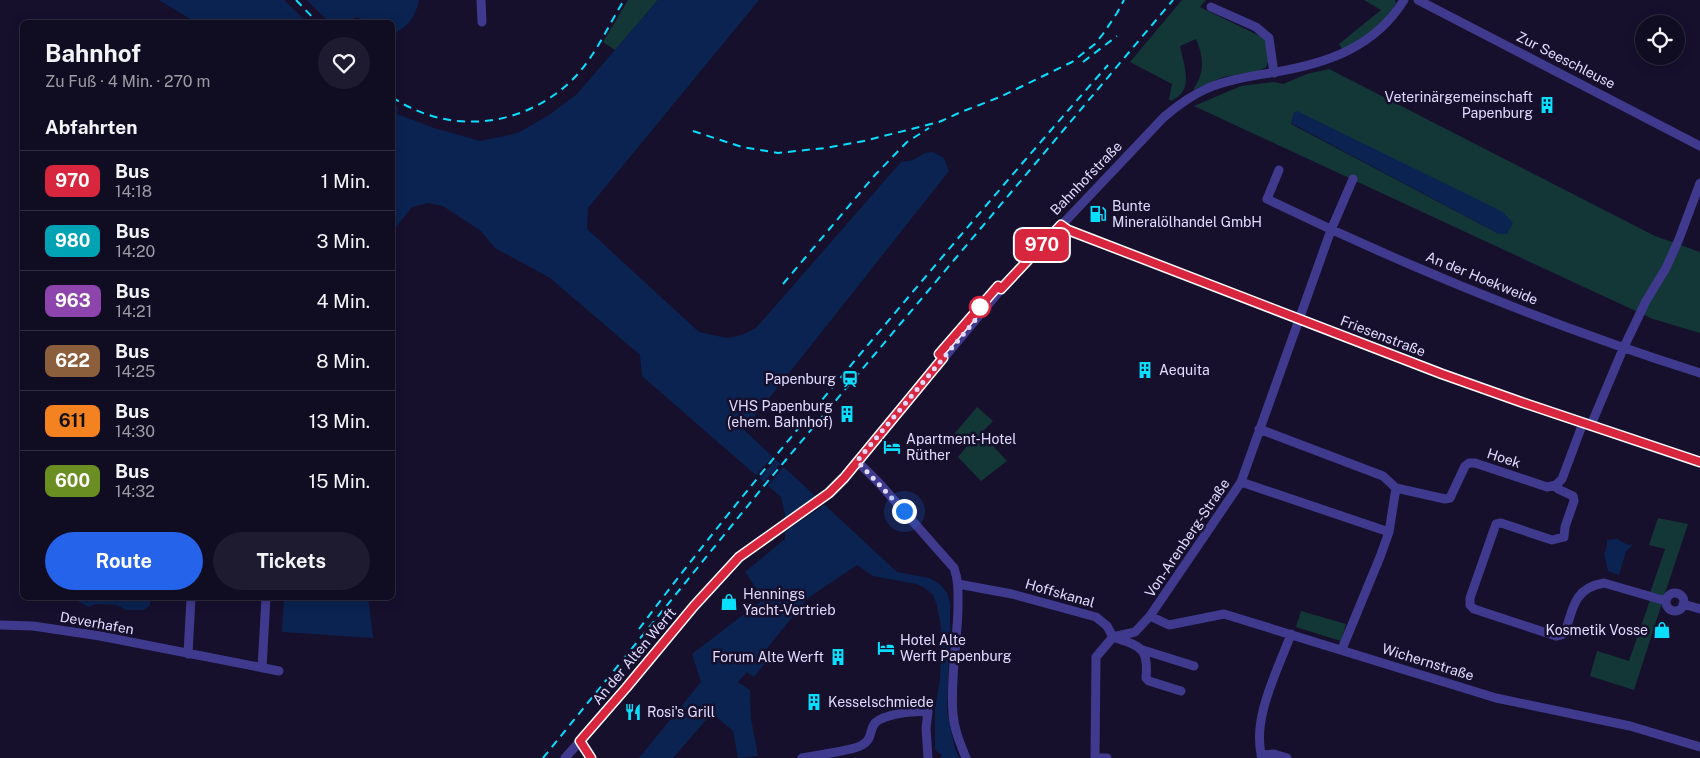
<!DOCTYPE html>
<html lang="de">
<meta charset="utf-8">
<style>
:root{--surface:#100c22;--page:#1e1a2f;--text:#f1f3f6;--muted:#9c9ba5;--line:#302c40;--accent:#2563eb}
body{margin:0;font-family:"Public Sans",sans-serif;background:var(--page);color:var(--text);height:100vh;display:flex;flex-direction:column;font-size:19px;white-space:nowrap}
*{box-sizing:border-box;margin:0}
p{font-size:16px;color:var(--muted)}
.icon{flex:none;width:28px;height:28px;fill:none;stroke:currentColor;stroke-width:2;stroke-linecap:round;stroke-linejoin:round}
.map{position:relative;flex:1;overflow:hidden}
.drawer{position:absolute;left:20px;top:20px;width:375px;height:580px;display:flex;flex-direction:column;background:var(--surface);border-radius:8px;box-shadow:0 2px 12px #0003,0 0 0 1px var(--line)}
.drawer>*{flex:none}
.badge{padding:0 10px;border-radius:8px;font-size:18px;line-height:32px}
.controls{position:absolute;left:1635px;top:15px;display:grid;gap:10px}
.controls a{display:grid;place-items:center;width:50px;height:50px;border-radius:50%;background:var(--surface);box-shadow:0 2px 12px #0003,0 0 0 1px var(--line);font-size:25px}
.you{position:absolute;width:25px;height:25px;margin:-12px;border:4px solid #fff;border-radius:50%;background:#1a73e8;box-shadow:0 0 0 8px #1a73e833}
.map>.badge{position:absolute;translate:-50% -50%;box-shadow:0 0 0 2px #fff}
h2{padding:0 25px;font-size:19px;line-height:45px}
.round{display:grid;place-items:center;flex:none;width:52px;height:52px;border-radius:26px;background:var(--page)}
.headline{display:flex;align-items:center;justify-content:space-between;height:85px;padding:0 25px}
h1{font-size:24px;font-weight:700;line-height:38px}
.cta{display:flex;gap:10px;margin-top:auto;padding:10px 25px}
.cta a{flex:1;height:58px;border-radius:30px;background:var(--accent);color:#fff;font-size:20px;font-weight:700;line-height:58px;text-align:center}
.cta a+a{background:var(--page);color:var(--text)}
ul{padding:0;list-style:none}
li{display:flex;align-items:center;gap:15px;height:60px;padding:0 25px;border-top:1px solid var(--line)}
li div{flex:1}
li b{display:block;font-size:19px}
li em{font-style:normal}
li .badge{min-width:55px;font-weight:700;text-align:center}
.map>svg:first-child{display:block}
</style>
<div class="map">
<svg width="1700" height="758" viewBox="0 0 1700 758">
<rect width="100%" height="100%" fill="#16102d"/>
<path fill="#133737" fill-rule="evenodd" d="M 628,0 L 658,0 L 615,50 L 603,42 Z
M 1182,0 L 1206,0 L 1200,7 L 1268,40 L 1269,59 L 1266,67 L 1258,71 L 1223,77 L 1193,90 C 1205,72 1204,58 1196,39 L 1180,46 C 1184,67 1195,90 1171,101 L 1169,99 L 1172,84 L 1130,62 Z
M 1364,0 L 1395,0 L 1396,3 C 1381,27 1367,36 1343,50 L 1339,44 L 1381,10 Z
M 1329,69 L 1655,236 L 1700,252 L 1700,333 L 1653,319 L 1194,106 L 1241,86 L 1274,82 L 1283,84 L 1307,74 ZM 1297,112 L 1299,113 L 1507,234 L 1499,234 L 1291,124 L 1294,113 Z
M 977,407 L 993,421 L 981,433 L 1007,461 L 981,481 L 958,457 L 969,444 L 955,433 Z
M 1658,518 L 1688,524 L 1664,596 L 1650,593 L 1665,549 L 1649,545 Z
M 1650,600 L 1662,603 L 1634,690 L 1590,676 L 1597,651 L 1629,661 Z
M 1301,611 L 1346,624 L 1341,641 L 1296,627 Z"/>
<path fill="#0b2351" d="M 159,0 L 284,0 L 307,22 L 195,22 Z
M 307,0 L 419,0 C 416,16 408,27 393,34 L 392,22 L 364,22 L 362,19 L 356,17 L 348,22 L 329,22 Z
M 658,0 L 759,0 L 588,208 L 587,229 L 699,332 L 727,338 L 742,335 L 756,328 L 901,162 L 913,160 L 925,153 L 933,152 L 944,158 L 949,171 L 744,430 L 897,572 L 929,578 L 940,584 L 947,593 L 950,603 L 950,628 L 947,710 L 954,745 L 959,758 L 940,758 L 942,755 L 935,750 L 935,709 L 940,679 L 941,653 L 942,650 L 941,627 L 937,605 L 933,595 L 925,588 L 916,584 L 873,576 L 857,565 L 808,598 L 763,653 L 770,657 L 754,677 L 747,672 L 738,682 L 750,690 L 751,719 L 758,756 L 738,758 L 733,731 L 712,713 L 673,758 L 639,758 L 701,682 L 692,654 L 764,599 L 745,572 L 785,539 L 785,514 L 781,497 L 642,376 L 640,355 L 550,278 L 495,248 L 481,231 L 443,206 L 428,203 L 412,207 L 393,231 L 393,103 L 398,108 L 397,114 L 434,128 L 480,141 L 518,133 L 549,115 L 577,94 Z
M 1297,111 L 1497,209 L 1504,213 L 1513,223 L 1507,234 L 1499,234 L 1291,123 L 1294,113 Z
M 1617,539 L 1628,545 L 1633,544 L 1626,552 L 1619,575 L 1608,571 L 1604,554 L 1607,547 L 1607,540 Z
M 71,598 L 151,598 L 150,605 L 144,610 L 126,610 L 117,605 L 96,604 L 89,607 Z
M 284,598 L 368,598 L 373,638 L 282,632 Z"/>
<path fill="#16102d" d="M 774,455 L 777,458 L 758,481 L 754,477 Z
M 782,462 L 785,465 L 766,488 L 762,484 Z
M 818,495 L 827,503 L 782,534 L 783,520 Z"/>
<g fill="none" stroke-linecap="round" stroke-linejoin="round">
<path stroke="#3f3a8d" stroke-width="9" d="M 481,0 L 482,22
M 1418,0 L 1700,146
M 1211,7 L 1256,27 L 1269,38 L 1274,73
M 1279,170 L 1267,199 C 1407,267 1552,326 1700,373
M 1061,225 L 1068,230 L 1442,373 L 1521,402 L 1700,462
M 1591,425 L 1623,349 L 1646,301 L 1666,268 L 1679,239 L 1700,183
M 1259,429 L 1383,476 L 1396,488 L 1389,532 L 1380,557 L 1342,649
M 857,461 L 879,483 L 954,568 C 959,581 958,595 958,610 C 957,642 950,682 953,714 C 954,729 960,743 966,758
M 1241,482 L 1389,532
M 1556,485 L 1558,489 L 1573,496 L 1574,501 L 1565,527 L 1564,537 L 1552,540 L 1501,523 L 1496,524 L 1470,598 L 1470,605 L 1474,609 L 1556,636 L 1561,635 L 1565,633 C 1573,608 1574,588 1604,583 L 1666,601
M 1396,488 L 1445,499 L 1450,498 L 1465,466 L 1469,463 L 1475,463 L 1547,487 L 1556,485 L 1562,479 L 1583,423
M 958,584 L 1012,594 L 1096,617 L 1107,626 L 1113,637 C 1140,646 1149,647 1146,678 L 1149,681 L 1181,691
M1666 602a9 9 0 1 1 18 0a9 9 0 1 1-18 0Z
M 1683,604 L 1700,609
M 1150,616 L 1169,625 L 1224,614 L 1496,698 L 1630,726 L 1700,747
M 0,625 L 33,626 L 100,636 L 279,671
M 1113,637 L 1135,632 L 1150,616 L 1241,482 L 1331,230 L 1353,179
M 1143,650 L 1194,666
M 188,654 L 191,598
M 262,668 L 266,598
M 581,741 L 591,758
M 1261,755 L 1274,754 L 1287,758
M 565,758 L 626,689 L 694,606 L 739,557 L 829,493 L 844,478 L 1001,289 L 1164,117 C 1178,105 1192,95 1208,88 C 1230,79 1253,76 1276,72 C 1328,63 1375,47 1404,0
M 802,758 C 815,755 853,751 862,745 C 873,739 869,730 875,723 C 884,714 916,710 928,712 L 926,728 L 928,758
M 1095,758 L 1096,657 L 1113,637
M 1095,758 L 1107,758
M 1262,758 C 1251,719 1278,670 1291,634"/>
<path stroke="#08dfff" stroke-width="2" stroke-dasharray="8 6" stroke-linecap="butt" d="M 296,0 L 317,22
M 1083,62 L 1117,36
M 392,97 C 448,135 520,128 569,83 C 593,61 607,28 624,0
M 693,131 L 742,147 L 778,153 L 825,148 L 864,141 L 939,122 L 961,112 L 1000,97 L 1072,62 L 1095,44 L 1103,34 L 1117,13 L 1124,0
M 783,284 L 875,175 L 907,142 L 929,128
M 639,629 C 710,534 786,443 862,352 C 943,256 1024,160 1108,65
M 543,758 L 763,487 L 1173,0"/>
</g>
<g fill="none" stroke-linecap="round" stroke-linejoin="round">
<g stroke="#fff" stroke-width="11">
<path id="line" d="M 591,758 L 580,741 L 626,688 L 694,606 L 739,557 L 829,493 L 844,478 L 943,358 L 939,354 L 998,286 L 1001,289 L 1061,225 L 1068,230 L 1442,374 L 1521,402 L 1700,462"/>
</g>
<use href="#line" stroke="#d7263d" stroke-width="8"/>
<path stroke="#e1dcff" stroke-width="5" stroke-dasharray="0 9" d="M 904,511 L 857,461 L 982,312 L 980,307"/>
</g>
<defs>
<g id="building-bare" transform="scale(1.35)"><path d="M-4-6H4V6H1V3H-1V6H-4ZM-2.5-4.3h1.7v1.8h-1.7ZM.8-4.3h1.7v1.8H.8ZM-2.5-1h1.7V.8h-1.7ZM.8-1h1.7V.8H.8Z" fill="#08dfff" stroke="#16102d" stroke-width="2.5" paint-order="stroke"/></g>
<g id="fuel-bare" transform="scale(1.35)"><path d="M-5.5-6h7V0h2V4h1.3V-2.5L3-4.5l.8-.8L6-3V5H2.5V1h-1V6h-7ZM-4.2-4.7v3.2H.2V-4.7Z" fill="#08dfff" stroke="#16102d" stroke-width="2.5" paint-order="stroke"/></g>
<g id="station-bare" transform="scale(1.35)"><path d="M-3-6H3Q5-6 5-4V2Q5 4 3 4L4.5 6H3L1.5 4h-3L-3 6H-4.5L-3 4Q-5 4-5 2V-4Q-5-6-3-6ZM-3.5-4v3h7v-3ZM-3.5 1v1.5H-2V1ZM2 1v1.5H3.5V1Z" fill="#08dfff" stroke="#16102d" stroke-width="2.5" paint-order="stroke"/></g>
<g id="hotel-bare" transform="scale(1.35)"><path d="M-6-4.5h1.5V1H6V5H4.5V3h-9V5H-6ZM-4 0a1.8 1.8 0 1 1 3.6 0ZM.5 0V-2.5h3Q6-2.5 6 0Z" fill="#08dfff" stroke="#16102d" stroke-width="2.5" paint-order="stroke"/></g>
<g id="shop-bare" transform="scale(1.35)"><path d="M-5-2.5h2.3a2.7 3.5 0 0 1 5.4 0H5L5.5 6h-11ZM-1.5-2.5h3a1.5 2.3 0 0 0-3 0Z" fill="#08dfff" stroke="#16102d" stroke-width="2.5" paint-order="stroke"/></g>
<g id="restaurant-bare" transform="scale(1.35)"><path d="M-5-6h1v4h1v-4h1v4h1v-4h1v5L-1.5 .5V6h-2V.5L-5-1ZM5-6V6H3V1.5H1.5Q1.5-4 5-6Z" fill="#08dfff" stroke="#16102d" stroke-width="2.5" paint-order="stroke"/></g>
</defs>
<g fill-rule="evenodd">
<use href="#building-bare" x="1547" y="105"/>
<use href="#fuel-bare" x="1098" y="214"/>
<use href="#building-bare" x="1145" y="370"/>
<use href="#station-bare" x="850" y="379"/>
<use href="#building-bare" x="847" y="414"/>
<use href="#hotel-bare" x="892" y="447"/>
<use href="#shop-bare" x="729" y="602"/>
<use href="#shop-bare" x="1662" y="630"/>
<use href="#hotel-bare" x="886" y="648"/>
<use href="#building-bare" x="838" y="657"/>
<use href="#building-bare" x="814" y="702"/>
<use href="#restaurant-bare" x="633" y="712"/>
</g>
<circle fill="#fff" stroke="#d7263d" stroke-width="2.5" cx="980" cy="307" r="10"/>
<g text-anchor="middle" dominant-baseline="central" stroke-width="5" stroke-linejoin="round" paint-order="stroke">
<g font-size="14" fill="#e1dcff" stroke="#16102d">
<text transform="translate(1566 60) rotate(27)">Zur Seeschleuse</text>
<text transform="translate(1086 178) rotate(-46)">Bahnhofstraße</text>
<text transform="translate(1482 278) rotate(22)">An der Hoekweide</text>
<text transform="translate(1383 336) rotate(21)">Friesenstraße</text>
<text transform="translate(1504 458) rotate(18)">Hoek</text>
<text transform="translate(1187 538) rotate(-56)">Von-Arenberg-Straße</text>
<text transform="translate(1060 593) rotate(16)">Hoffskanal</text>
<text transform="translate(97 623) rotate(10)">Deverhafen</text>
<text transform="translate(634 656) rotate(-50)">An der Alten Werft</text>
<text transform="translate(1428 662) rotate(17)">Wichernstraße</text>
</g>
<g font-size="14" fill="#e1dcff" stroke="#16102d" text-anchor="start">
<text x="1533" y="97" text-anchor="end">Veterinärgemeinschaft<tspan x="1533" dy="16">Papenburg</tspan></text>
<text x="1112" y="206">Bunte<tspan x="1112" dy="16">Mineralölhandel GmbH</tspan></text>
<text x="1159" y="370">Aequita</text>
<text x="836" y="379" text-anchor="end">Papenburg</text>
<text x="833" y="406" text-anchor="end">VHS Papenburg<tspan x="833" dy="16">(ehem. Bahnhof)</tspan></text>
<text x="906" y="439">Apartment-Hotel<tspan x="906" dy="16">Rüther</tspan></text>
<text x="743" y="594">Hennings<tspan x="743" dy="16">Yacht-Vertrieb</tspan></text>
<text x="1648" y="630" text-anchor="end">Kosmetik Vosse</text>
<text x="900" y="640">Hotel Alte<tspan x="900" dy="16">Werft Papenburg</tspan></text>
<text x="824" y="657" text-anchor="end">Forum Alte Werft</text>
<text x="828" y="702">Kesselschmiede</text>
<text x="647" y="712">Rosi's Grill</text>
</g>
</g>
</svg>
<div class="controls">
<a><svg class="icon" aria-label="locate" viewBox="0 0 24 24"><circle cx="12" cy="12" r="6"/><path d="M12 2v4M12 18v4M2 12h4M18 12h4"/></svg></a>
</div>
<div class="you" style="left:904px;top:511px"></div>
<b class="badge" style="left:1042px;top:245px;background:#d7263d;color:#fff">970</b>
<section class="drawer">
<div class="headline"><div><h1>Bahnhof</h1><p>Zu Fuß · 4 Min. · 270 m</p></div><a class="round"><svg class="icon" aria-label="heart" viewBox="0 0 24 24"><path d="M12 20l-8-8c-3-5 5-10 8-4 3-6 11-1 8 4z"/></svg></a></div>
<h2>Abfahrten</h2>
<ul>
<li><span class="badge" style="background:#d7263d;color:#fff">970</span><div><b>Bus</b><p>14:18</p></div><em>1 Min.</em></li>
<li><span class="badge" style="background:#00a3b4;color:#fff">980</span><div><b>Bus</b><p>14:20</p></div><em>3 Min.</em></li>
<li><span class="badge" style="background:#8e44ad;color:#fff">963</span><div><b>Bus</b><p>14:21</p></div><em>4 Min.</em></li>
<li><span class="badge" style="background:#8b5e3c;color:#fff">622</span><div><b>Bus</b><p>14:25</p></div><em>8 Min.</em></li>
<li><span class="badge" style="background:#f58220;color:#111">611</span><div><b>Bus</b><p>14:30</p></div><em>13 Min.</em></li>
<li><span class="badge" style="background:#6b8e23;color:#fff">600</span><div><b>Bus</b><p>14:32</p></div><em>15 Min.</em></li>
</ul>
<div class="cta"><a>Route</a><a>Tickets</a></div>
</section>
</div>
